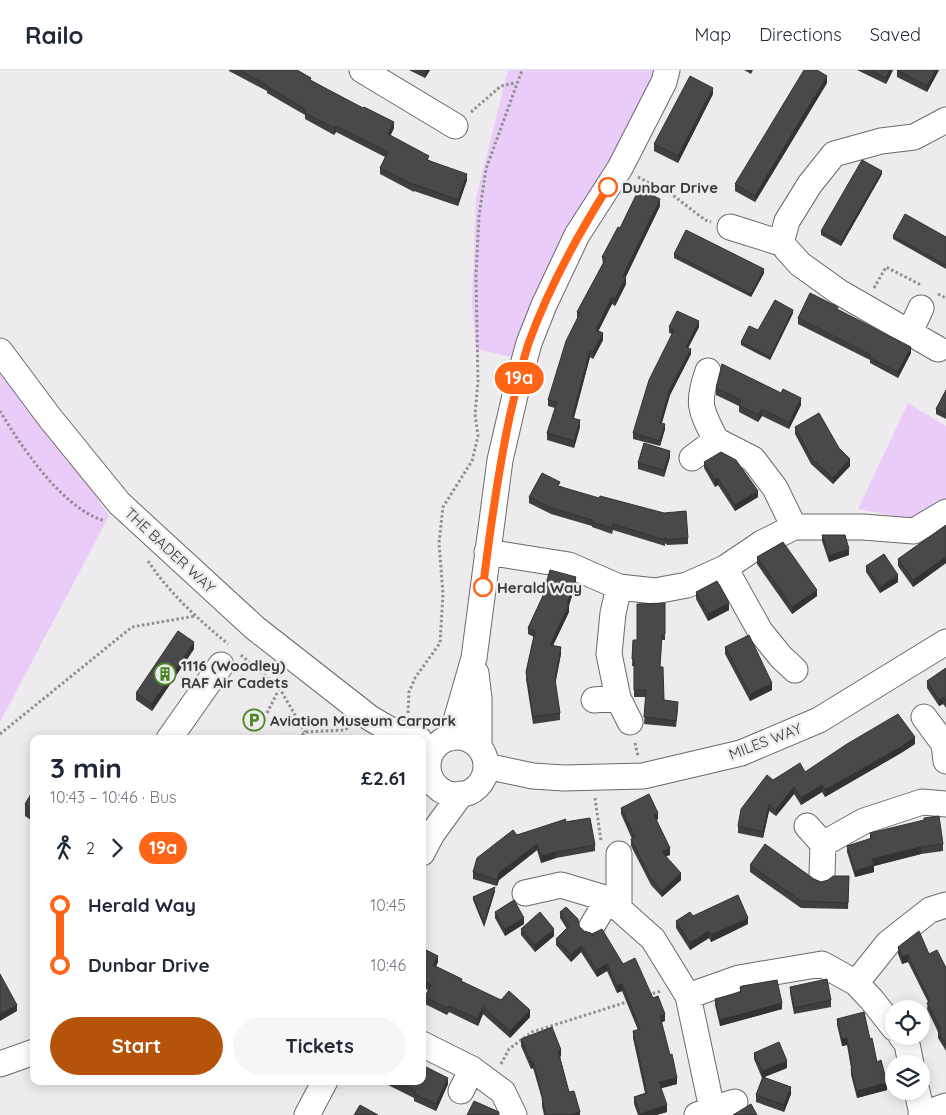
<!DOCTYPE html>
<meta charset="utf-8">
<style>
:root{--surface:#fff;--page:#f6f6f7;--text:#1f2937;--muted:#747a83;--line:#e0e1e3;--accent:#b45309}
body{margin:0;font-family:Quicksand,sans-serif;background:var(--page);color:var(--text);height:100vh;display:flex;flex-direction:column;font-size:19px;white-space:nowrap}
*{box-sizing:border-box;margin:0}
p{font-size:16px;color:var(--muted)}
.icon{flex:none;width:28px;height:28px;fill:none;stroke:currentColor;stroke-width:2;stroke-linecap:round;stroke-linejoin:round}
.map{position:relative;flex:1;overflow:hidden}
.details{position:absolute;left:30px;top:665px;width:396px;height:350px;display:flex;flex-direction:column;background:var(--surface);border-radius:10px;box-shadow:0 2px 12px #0003}
.details>*{flex:none}
.badge{padding:0 10px;border-radius:16px;font-size:18px;line-height:32px}
.buttons{position:absolute;left:885px;top:930px;display:grid;gap:10px}
.buttons a{display:grid;place-items:center;width:45px;height:45px;border-radius:50%;background:var(--surface);box-shadow:0 2px 12px #0003;font-size:25px}
.map>.badge{position:absolute;translate:-50% -50%;box-shadow:0 0 0 2px #fff}
.legs{display:flex;align-items:center;gap:8px;height:55px;padding:0 20px;font-size:16px}
.legs p{margin-inline-start:auto}
.headline{display:flex;align-items:center;justify-content:space-between;height:85px;padding:0 20px}
h1{font-size:28px;font-weight:700;line-height:38px}
.action{display:flex;gap:10px;margin-top:auto;padding:10px 20px}
.action a{flex:1;height:58px;border-radius:30px;background:var(--accent);color:#fff;font-size:20px;font-weight:700;line-height:58px;text-align:center}
.action a+a{background:var(--page);color:var(--text)}
ul{padding:0 20px;list-style:none}
li{display:flex;align-items:center;gap:18px;height:60px;font-size:19px}
li i{display:grid;place-items:center;width:8px;height:100%;margin:0 6px;background:currentColor}
li i::after{content:'';width:12px;height:12px;margin:-6px;border:4px solid;border-radius:50%;background:var(--surface)}
li p{margin-inline-start:auto}
li:first-child i{background:linear-gradient(#0000 50%,currentColor 0)}
li:last-child i{background:linear-gradient(currentColor 50%,#0000 0)}
header{display:flex;align-items:center;gap:30px;box-sizing:border-box;height:70px;padding:0 25px;background:var(--surface);border-bottom:1px solid var(--line)}
header strong{font-size:24px}
nav{display:flex;gap:28px;margin-inline-start:auto;font-size:18px}
.map>svg:first-child{display:block}
</style>
<header>
<strong>Railo</strong>
<nav><a>Map</a><a>Directions</a><a>Saved</a></nav>
</header>
<div class="map">
<svg width="946" height="1045" viewBox="0 0 946 1045">
<rect width="100%" height="100%" fill="#edebee"/>
<path fill="#eaccf9" d="M 508,0 L 658,0 L 516,288 L 476,279 L 472,234 L 476,128 Z
M 0,283 L 109,446 L 0,652 Z
M 908,333 L 946,356 L 946,434 L 921,451 L 858,439 Z"/>
<g fill="none" stroke-linecap="round" stroke-linejoin="round">
<g stroke="#6a696b" stroke-width="27">
<path id="minor" d="M 362,0 L 455,56
M 730,157 L 781,173
M 909,264 L 921,238
M 938,279 L 839,222 L 800,194 L 781,173 L 787,151 L 810,114 L 834,84 L 881,71 L 914,67 L 946,50
M 0,281 L 50,348 L 119,433 L 255,558 L 370,648 L 389,659 L 419,669
M 708,301 C 696,334 701,341 716,370
M 692,388 L 716,370 L 753,389 L 775,418 L 794,457
M 487,482 L 569,495 L 619,517 L 655,521 L 687,515 L 725,498 L 762,473 L 794,457 L 863,457 L 914,461 L 946,442
M 725,498 L 760,561 L 781,587 L 795,600
M 619,517 L 613,543 L 609,584 L 618,628 L 630,652
M 476,603 L 479,628 L 479,677
M 594,630 L 618,628
M 924,647 L 944,674 L 946,691
M428 696a29 29 0 1 1 58 0a29 29 0 1 1-58 0Z
M 451,668 L 474,588 L 500,390 L 517,317 L 529,273 L 544,235 L 577,165 L 620,98 L 664,12 L 667,0
M 169,669 L 221,595
M 486,696 L 533,706 L 564,708 L 643,706 L 741,683 L 819,650 L 946,572
M 807,756 L 823,774
M 422,783 L 432,764 L 461,724
M 619,784 L 619,839
M 822,804 L 823,774 L 864,751 L 922,732 L 946,734
M 525,823 L 561,815 L 608,829 L 653,869 L 688,926 L 739,908 L 822,894 L 856,913 L 872,930 L 894,958
M 592,856 L 608,829
M 856,913 L 888,873 L 930,840 L 946,835
M 688,926 L 712,1039 L 697,1045
M 901,966 L 907,974 L 911,994
M 422,974 L 472,999 L 503,1022 L 514,1045
M 0,994 L 34,982
M 461,1021 L 472,999
M 917,1021 L 922,1044
M 712,1039 L 735,1032
M 307,1045 L 325,1011
M 921,1045 L 946,1036"/>
</g>
<path stroke="#8f8e90" stroke-width="3" stroke-dasharray="2.5 2.5" stroke-linecap="butt" d="M 471,42 L 501,16 L 515,13
M 638,107 L 674,126 L 705,150 L 711,152
M 874,218 L 886,197 L 921,215
M 938,224 L 946,228
M 0,341 C 22,378 63,439 105,451
M 148,491 C 170,524 198,549 228,574
M 241,585 L 280,619 L 305,662
M 267,643 L 279,619
M 408,643 L 409,622 L 415,608 L 440,573 L 443,524 L 439,473 L 443,437 L 472,391 L 478,366 L 475,344 L 478,312 L 476,205 L 479,146 L 486,99 L 522,0
M 0,664 L 132,557 L 195,546
M 299,669 L 305,662 L 344,660 L 348,658
M 635,673 L 638,686
M 595,728 L 601,771
M 648,925 L 661,921
M 501,994 L 509,979 L 532,962 L 630,931"/>
<use href="#minor" stroke="#fff" stroke-width="25"/>
</g>
<path fill="#3f3e40" d="M 229,0 L 297,0 L 311,10 L 394,58 L 390,66 L 429,90 L 467,110 L 458,136 L 414,121 L 414,122 L 380,104 L 380,98 L 385,87 L 336,62 L 334,65 L 305,49 L 305,45 L 267,23 L 267,21 L 229,1 Z
M 409,0 L 430,0 L 425,8 Z
M 744,0 L 753,0 L 751,4 Z
M 857,0 L 893,0 L 886,14 Z
M 897,0 L 939,0 L 927,22 L 897,7 Z
M 827,13 L 755,132 L 735,121 L 735,114 Z
M 713,24 L 678,93 L 654,81 L 654,74 Z
M 882,104 L 841,176 L 821,165 L 821,161 Z
M 660,136 L 625,207 L 626,214 L 615,236 L 612,234 L 598,261 L 603,270 L 593,289 L 590,287 L 574,348 L 580,357 L 574,378 L 547,370 L 547,363 L 555,338 L 548,336 L 548,330 L 577,249 L 577,242 L 603,194 L 602,187 L 620,158 Z
M 893,166 L 946,167 L 946,199 L 893,169 Z
M 674,184 L 764,203 L 751,227 L 674,188 Z
M 838,240 L 911,283 L 898,308 L 870,293 L 870,290 L 798,254 L 798,248 Z
M 793,243 L 770,290 L 741,275 L 741,272 L 758,260 Z
M 669,257 L 699,257 L 688,278 L 691,284 L 670,325 L 662,353 L 665,359 L 660,376 L 633,369 L 633,363 L 672,264 L 669,263 Z
M 752,309 L 781,323 L 801,335 L 789,359 L 762,346 L 758,352 L 739,342 L 739,336 L 716,325 L 716,318 Z
M 946,320 L 946,349 L 936,344 L 936,339 Z
M 795,357 L 839,378 L 850,396 L 833,414 L 811,394 L 795,364 Z
M 670,387 L 664,407 L 638,399 L 638,393 Z
M 704,392 L 758,427 L 735,441 L 718,415 L 715,417 L 704,398 Z
M 560,416 L 688,468 L 688,474 L 667,475 L 665,473 L 665,476 L 613,460 L 612,464 L 592,457 L 592,456 L 551,444 L 529,433 L 529,427 Z
M 946,455 L 946,493 L 913,517 L 898,496 L 898,489 Z
M 822,465 L 849,485 L 829,492 L 822,471 Z
M 757,487 L 817,526 L 792,544 L 757,494 Z
M 866,496 L 898,512 L 880,523 L 866,502 Z
M 576,514 L 569,535 L 569,542 L 553,575 L 561,584 L 555,613 L 560,643 L 560,650 L 533,654 L 526,609 L 526,602 L 534,567 L 528,564 L 528,558 L 545,522 L 545,517 Z
M 696,522 L 729,540 L 708,551 L 696,529 Z
M 665,533 L 665,570 L 662,570 L 660,597 L 664,630 L 678,639 L 676,657 L 644,654 L 646,627 L 634,627 L 634,596 L 632,596 L 633,570 L 637,570 Z
M 725,577 L 772,620 L 750,631 L 725,584 Z
M 194,579 L 152,641 L 136,630 L 136,623 Z
M 946,598 L 946,638 L 943,634 L 939,636 L 927,618 L 927,611 Z
M 915,674 L 901,683 L 825,727 L 822,722 L 801,735 L 794,724 L 776,746 L 769,741 L 763,768 L 738,763 L 738,756 L 773,710 Z
M 34,719 L 34,752 L 25,746 L 25,734 Z
M 621,738 L 658,749 L 656,750 L 670,785 L 666,786 L 681,810 L 662,827 L 651,815 L 631,776 L 631,769 L 632,769 L 621,744 Z
M 566,752 L 595,775 L 595,781 L 556,788 L 541,793 L 537,780 L 499,810 L 497,816 L 473,809 L 473,802 L 517,765 Z
M 870,763 L 943,774 L 943,781 L 921,784 L 874,796 L 874,802 L 855,807 L 847,782 L 847,776 L 870,769 Z
M 750,795 L 814,809 L 821,812 L 849,806 L 848,839 L 801,838 L 750,802 Z
M 495,821 L 484,857 L 473,830 L 473,827 Z
M 495,842 L 524,854 L 505,866 L 495,848 Z
M 560,842 L 579,856 L 584,861 L 592,865 L 592,864 L 623,894 L 653,928 L 665,951 L 661,952 L 677,1014 L 661,1018 L 667,1042 L 656,1045 L 638,1045 L 634,1034 L 634,1027 L 645,1023 L 633,968 L 633,961 L 638,960 L 622,921 L 617,923 L 607,901 L 597,907 L 581,882 L 571,892 L 556,875 L 556,869 L 567,859 L 560,848 Z
M 693,846 L 748,854 L 711,872 L 709,868 L 690,880 L 676,858 L 676,851 Z
M 521,859 L 554,866 L 535,882 L 521,865 Z
M 898,877 L 929,884 L 946,898 L 946,981 L 938,968 L 938,962 L 927,939 L 928,932 L 908,892 L 902,894 L 898,884 Z
M 422,878 L 438,892 L 436,896 L 462,912 L 530,947 L 510,968 L 483,944 L 478,956 L 449,942 L 447,945 L 425,934 L 425,927 L 428,920 L 422,917 Z
M 740,917 L 782,939 L 720,956 L 715,935 L 715,929 L 740,923 Z
M 790,917 L 831,930 L 831,937 L 794,944 L 790,923 Z
M 837,949 L 877,992 L 887,1020 L 857,1028 L 851,1005 L 851,998 L 847,975 L 842,976 L 837,955 Z
M 521,969 L 561,986 L 560,987 L 569,1022 L 580,1045 L 544,1045 L 542,1036 L 542,1029 L 533,998 L 531,999 L 521,976 Z
M 754,983 L 787,998 L 764,1007 L 791,1024 L 784,1042 L 756,1032 L 756,1025 L 762,1008 L 754,989 Z
M 384,1011 L 422,1011 L 448,1014 L 436,1041 L 414,1031 L 414,1028 L 384,1013 Z"/>
<path fill="#333234" d="M 426,0 L 430,0 L 425,8 L 425,2 Z
M 890,0 L 893,0 L 886,14 L 886,8 Z
M 936,0 L 939,0 L 927,22 L 927,16 Z
M 827,6 L 827,13 L 755,132 L 755,126 Z
M 713,18 L 713,24 L 678,93 L 678,86 Z
M 394,52 L 394,58 L 388,71 L 388,64 Z
M 336,56 L 336,62 L 334,65 L 334,58 Z
M 882,101 L 882,104 L 841,176 L 841,172 Z
M 467,104 L 467,110 L 458,136 L 458,130 Z
M 660,129 L 660,136 L 623,213 L 623,206 Z
M 764,199 L 764,203 L 751,227 L 751,224 Z
M 626,208 L 626,214 L 615,236 L 615,229 Z
M 612,227 L 612,234 L 596,266 L 596,260 Z
M 793,240 L 793,243 L 770,290 L 770,287 Z
M 699,251 L 699,257 L 686,282 L 686,277 Z
M 603,263 L 603,270 L 593,289 L 593,282 Z
M 911,277 L 911,283 L 898,308 L 898,302 Z
M 691,279 L 691,284 L 670,325 L 660,358 L 660,353 L 670,319 Z
M 590,280 L 590,287 L 572,354 L 572,348 Z
M 801,328 L 801,335 L 789,359 L 789,353 Z
M 762,339 L 762,346 L 758,352 L 758,345 Z
M 580,350 L 580,357 L 574,378 L 574,371 Z
M 665,354 L 665,359 L 660,376 L 660,371 Z
M 670,381 L 670,387 L 664,407 L 664,400 Z
M 850,389 L 850,396 L 833,414 L 833,408 Z
M 718,408 L 718,415 L 715,417 L 715,410 Z
M 758,421 L 758,427 L 735,441 L 735,435 Z
M 849,479 L 849,485 L 829,492 L 829,486 Z
M 946,487 L 946,493 L 913,517 L 913,510 Z
M 898,505 L 898,512 L 880,523 L 880,517 Z
M 576,507 L 576,514 L 569,535 L 569,542 L 550,582 L 550,575 L 567,534 Z
M 817,520 L 817,526 L 792,544 L 792,537 Z
M 729,533 L 729,540 L 708,551 L 708,544 Z
M 194,572 L 194,579 L 152,641 L 152,634 Z
M 561,577 L 561,584 L 555,616 L 555,609 Z
M 772,613 L 772,620 L 750,631 L 750,624 Z
M 943,627 L 943,634 L 939,636 L 939,630 Z
M 915,667 L 915,674 L 901,683 L 825,727 L 825,720 Z
M 822,715 L 822,722 L 801,735 L 801,728 Z
M 794,717 L 794,724 L 776,746 L 776,740 Z
M 769,734 L 769,741 L 763,768 L 763,762 Z
M 658,743 L 658,749 L 654,752 L 654,745 Z
M 537,774 L 537,780 L 499,810 L 497,816 L 497,810 L 499,803 Z
M 921,777 L 921,784 L 874,796 L 874,802 L 855,807 L 855,801 L 872,789 Z
M 670,778 L 670,785 L 662,788 L 662,782 Z
M 556,782 L 556,788 L 541,793 L 541,786 Z
M 681,803 L 681,810 L 662,827 L 662,821 Z
M 495,817 L 495,821 L 484,857 L 484,854 Z
M 524,848 L 524,854 L 505,866 L 505,859 Z
M 748,848 L 748,854 L 711,872 L 711,865 Z
M 554,859 L 554,866 L 535,882 L 535,875 Z
M 709,861 L 709,868 L 690,880 L 690,873 Z
M 581,876 L 581,882 L 571,892 L 571,885 Z
M 908,885 L 908,892 L 902,894 L 902,887 Z
M 438,886 L 438,892 L 433,902 L 433,895 Z
M 607,894 L 607,901 L 597,907 L 597,900 Z
M 622,914 L 622,921 L 617,923 L 617,916 Z
M 782,933 L 782,939 L 720,956 L 720,950 Z
M 17,935 L 17,941 L 0,951 L 0,944 Z
M 483,937 L 483,944 L 478,956 L 478,949 Z
M 530,940 L 530,947 L 510,968 L 510,961 Z
M 665,944 L 665,951 L 660,953 L 660,946 Z
M 847,968 L 847,975 L 842,976 L 842,969 Z
M 561,980 L 561,986 L 558,988 L 558,981 Z
M 533,991 L 533,998 L 531,999 L 531,992 Z
M 787,991 L 787,998 L 762,1008 L 762,1001 Z
M 448,1008 L 448,1014 L 436,1041 L 436,1034 Z
M 677,1008 L 677,1014 L 659,1019 L 659,1012 Z
M 887,1013 L 887,1020 L 857,1028 L 857,1021 Z
M 791,1017 L 791,1024 L 784,1042 L 784,1035 Z
M 667,1035 L 667,1042 L 656,1045 L 640,1045 L 640,1044 Z
M 580,1042 L 580,1045 L 570,1045 Z"/>
<path fill="#49484a" stroke="#333234" d="M 239,0 L 297,0 L 311,8 L 310,10 L 363,38 L 364,37 L 394,52 L 388,64 L 429,86 L 427,90 L 467,104 L 458,130 L 414,114 L 414,115 L 380,98 L 388,82 L 336,56 L 334,58 L 305,43 L 306,40 L 267,16 L 267,15 Z
M 804,0 L 817,0 L 827,6 L 755,126 L 735,114 Z
M 870,0 L 890,0 L 886,8 Z
M 897,0 L 936,0 L 927,16 Z
M 690,6 L 713,18 L 678,86 L 654,74 Z
M 862,90 L 882,101 L 841,172 L 821,161 Z
M 639,119 L 660,129 L 623,206 L 626,208 L 615,229 L 612,227 L 596,260 L 603,263 L 593,282 L 590,280 L 572,348 L 580,350 L 574,371 L 547,363 L 557,332 L 548,330 L 566,271 L 580,243 L 577,242 L 606,188 L 602,187 L 618,157 L 620,158 Z
M 905,144 L 946,167 L 946,195 L 893,166 Z
M 686,160 L 764,199 L 751,224 L 674,184 Z
M 810,223 L 838,237 L 837,239 L 911,277 L 898,302 L 870,288 L 871,285 L 798,248 Z
M 775,230 L 793,240 L 770,287 L 741,272 L 749,256 L 758,260 Z
M 677,241 L 699,251 L 686,277 L 691,279 L 670,319 L 660,353 L 665,354 L 660,371 L 633,363 L 649,310 L 674,260 L 669,257 Z
M 722,294 L 781,323 L 783,319 L 801,328 L 789,353 L 762,339 L 758,345 L 739,335 L 741,330 L 716,318 Z
M 946,320 L 946,344 L 936,339 Z
M 819,343 L 839,378 L 850,389 L 833,408 L 811,388 L 795,357 Z
M 644,373 L 670,381 L 664,400 L 638,393 Z
M 721,382 L 736,390 L 758,421 L 735,435 L 718,408 L 715,410 L 704,392 Z
M 542,403 L 560,412 L 558,416 L 599,428 L 600,426 L 664,443 L 686,441 L 688,468 L 667,470 L 665,467 L 665,470 L 613,454 L 612,458 L 592,452 L 592,450 L 551,438 L 529,427 Z
M 946,455 L 946,487 L 913,510 L 898,489 Z
M 822,465 L 845,465 L 849,479 L 829,486 Z
M 783,472 L 817,520 L 792,537 L 757,487 Z
M 884,484 L 898,505 L 880,517 L 866,496 Z
M 550,500 L 576,507 L 567,534 L 569,535 L 550,575 L 561,577 L 555,609 L 560,643 L 533,647 L 526,602 L 535,561 L 528,558 L 547,517 L 545,517 Z
M 717,511 L 729,533 L 708,544 L 696,522 Z
M 665,533 L 665,564 L 662,564 L 660,597 L 663,597 L 664,630 L 678,632 L 676,651 L 644,647 L 646,620 L 634,620 L 634,589 L 632,589 L 633,570 L 637,570 L 637,534 Z
M 178,561 L 194,572 L 152,634 L 136,623 Z
M 749,565 L 772,613 L 750,624 L 725,577 Z
M 946,598 L 946,631 L 943,627 L 939,630 L 927,611 Z
M 898,644 L 915,667 L 901,677 L 825,720 L 822,715 L 801,728 L 794,717 L 776,740 L 769,734 L 763,762 L 738,756 L 741,739 L 767,705 L 773,710 L 800,693 L 805,702 L 847,674 Z
M 34,719 L 34,739 L 25,734 Z
M 649,724 L 658,743 L 654,745 L 670,778 L 662,782 L 681,803 L 662,821 L 651,809 L 631,769 L 635,767 L 621,738 Z
M 939,746 L 943,774 L 921,777 L 872,789 L 874,795 L 855,801 L 847,776 L 872,768 L 870,763 L 924,750 L 924,748 Z
M 590,748 L 595,775 L 556,782 L 541,786 L 537,774 L 499,803 L 497,810 L 473,802 L 477,788 L 513,760 L 517,765 L 566,749 L 565,752 Z
M 765,774 L 814,809 L 821,812 L 828,810 L 833,806 L 849,806 L 848,833 L 801,831 L 750,795 Z
M 495,817 L 484,854 L 473,827 Z
M 738,825 L 748,848 L 711,865 L 709,861 L 690,873 L 676,851 L 690,842 L 693,846 Z
M 514,830 L 524,848 L 505,859 L 495,842 Z
M 566,837 L 578,849 L 579,856 L 584,861 L 591,863 L 594,867 L 592,864 L 602,859 L 623,894 L 635,888 L 653,928 L 658,926 L 665,944 L 660,946 L 670,985 L 672,984 L 677,1008 L 659,1012 L 667,1035 L 640,1044 L 634,1027 L 647,1023 L 633,961 L 640,959 L 622,914 L 617,916 L 607,894 L 597,900 L 581,876 L 571,885 L 556,869 L 569,856 L 560,842 Z
M 540,842 L 554,859 L 535,875 L 521,859 Z
M 919,861 L 929,884 L 937,880 L 946,898 L 946,975 L 938,961 L 941,960 L 927,933 L 930,931 L 908,885 L 902,887 L 898,877 Z
M 422,878 L 438,886 L 433,895 L 462,909 L 461,911 L 501,930 L 509,921 L 530,940 L 510,961 L 483,937 L 478,949 L 449,936 L 447,938 L 425,927 L 431,915 L 422,911 Z
M 0,904 L 17,935 L 0,944 Z
M 827,909 L 831,930 L 794,938 L 790,917 Z
M 777,910 L 782,933 L 720,950 L 715,929 L 741,922 L 740,917 L 742,916 Z
M 864,942 L 870,969 L 872,968 L 877,992 L 881,990 L 887,1013 L 857,1021 L 851,999 L 852,998 L 847,968 L 842,969 L 837,949 Z
M 552,957 L 561,980 L 558,981 L 569,1022 L 574,1021 L 580,1042 L 570,1045 L 546,1045 L 542,1029 L 543,1029 L 533,991 L 531,992 L 521,969 Z
M 779,972 L 787,991 L 762,1001 L 754,983 Z
M 422,995 L 448,1008 L 436,1034 L 414,1024 L 416,1021 L 395,1011 L 422,1011 Z
M 763,1007 L 791,1017 L 784,1035 L 756,1025 Z
M 474,1031 L 499,1042 L 498,1045 L 467,1045 Z
M 751,1034 L 757,1045 L 733,1045 Z
M 360,1035 L 378,1045 L 354,1045 Z"/>
<g fill="none" stroke-linecap="round" stroke-linejoin="round">
<g stroke="#fff" stroke-width="11">
<path id="line-1" d="M 483,517 C 490,460 498,402 510,345 C 516,321 521,296 529,272 C 549,217 577,166 608,117"/>
</g>
<use href="#line-1" stroke="#ff6417" stroke-width="8"/>
</g>
<defs>
<g id="building-ring" transform="scale(1.125)"><circle r="9.5" fill="#edebee" stroke="#4d8621" stroke-width="1.5"/><path d="M-4-6H4V6H1V3H-1V6H-4ZM-2.5-4.3h1.7v1.8h-1.7ZM.8-4.3h1.7v1.8H.8ZM-2.5-1h1.7V.8h-1.7ZM.8-1h1.7V.8H.8Z" fill="#4d8621"/></g>
<g id="parking-ring" transform="scale(1.125)"><circle r="9.5" fill="#edebee" stroke="#4d8621" stroke-width="1.5"/><path d="M-3.5-5.5H1a3.5 3.5 0 0 1 0 7H-1V5.5H-3.5ZM-1-3.4V-.6H.8a1.4 1.4 0 0 0 0-2.8Z" fill="#4d8621"/></g>
</defs>
<g fill-rule="evenodd">
<use href="#building-ring" x="165" y="604"/>
<use href="#parking-ring" x="254" y="650"/>
</g>
<g fill="#fff" stroke="#ff6417" stroke-width="2.5">
<circle cx="608" cy="117" r="9"/>
<circle cx="483" cy="517" r="9"/>
</g>
<g text-anchor="middle" dominant-baseline="central" stroke-width="5" stroke-linejoin="round" paint-order="stroke">
<g font-size="15" font-weight="bold" fill="#3a3a3b" stroke="#edebee" text-anchor="start">
<text x="622" y="117">Dunbar Drive</text>
<text x="497" y="517">Herald Way</text>
</g>
<g font-size="15" fill="#3a3a3b" stroke="#edebee">
<text transform="translate(170 480) rotate(43)">THE BADER WAY</text>
<text transform="translate(765 671) rotate(-21)">MILES WAY</text>
</g>
<g font-size="15" font-weight="bold" fill="#3a3a3b" stroke="#edebee" text-anchor="start">
<text x="181" y="595">1116 (Woodley)<tspan x="181" dy="17">RAF Air Cadets</tspan></text>
<text x="270" y="650">Aviation Museum Carpark</text>
</g>
</g>
</svg>
<div class="buttons">
<a><svg class="icon" aria-label="locate" viewBox="0 0 24 24"><circle cx="12" cy="12" r="6"/><path d="M12 2v4M12 18v4M2 12h4M18 12h4"/></svg></a>
<a><svg class="icon" aria-label="layers" viewBox="0 0 24 24"><path d="M12 4l9 5-9 5-9-5zM3 14l9 5 9-5"/></svg></a>
</div>
<b class="badge" style="left:519px;top:308px;background:#ff6417;color:#fff">19a</b>
<section class="details">
<div class="headline"><div><h1>3 min</h1><p>10:43 – 10:46 · Bus</p></div><b>£2.61</b></div>
<div class="legs"><svg class="icon" aria-label="walk" viewBox="0 0 24 24"><circle cx="13" cy="4" r="2"/><path d="M13 8l-2 6 4 7M11 14l-3 7M7 12l3-4h3l4 4"/></svg>2<svg class="icon" aria-label="forward" viewBox="0 0 24 24"><path d="M9 5l7 7-7 7"/></svg><b class="badge" style="background:#ff6417;color:#fff">19a</b></div>
<ul>
<li><i style="color:#ff6417"></i><b>Herald Way</b><p>10:45</p></li>
<li><i style="color:#ff6417"></i><b>Dunbar Drive</b><p>10:46</p></li>
</ul>
<div class="action"><a>Start</a><a>Tickets</a></div>
</section>
</div>
